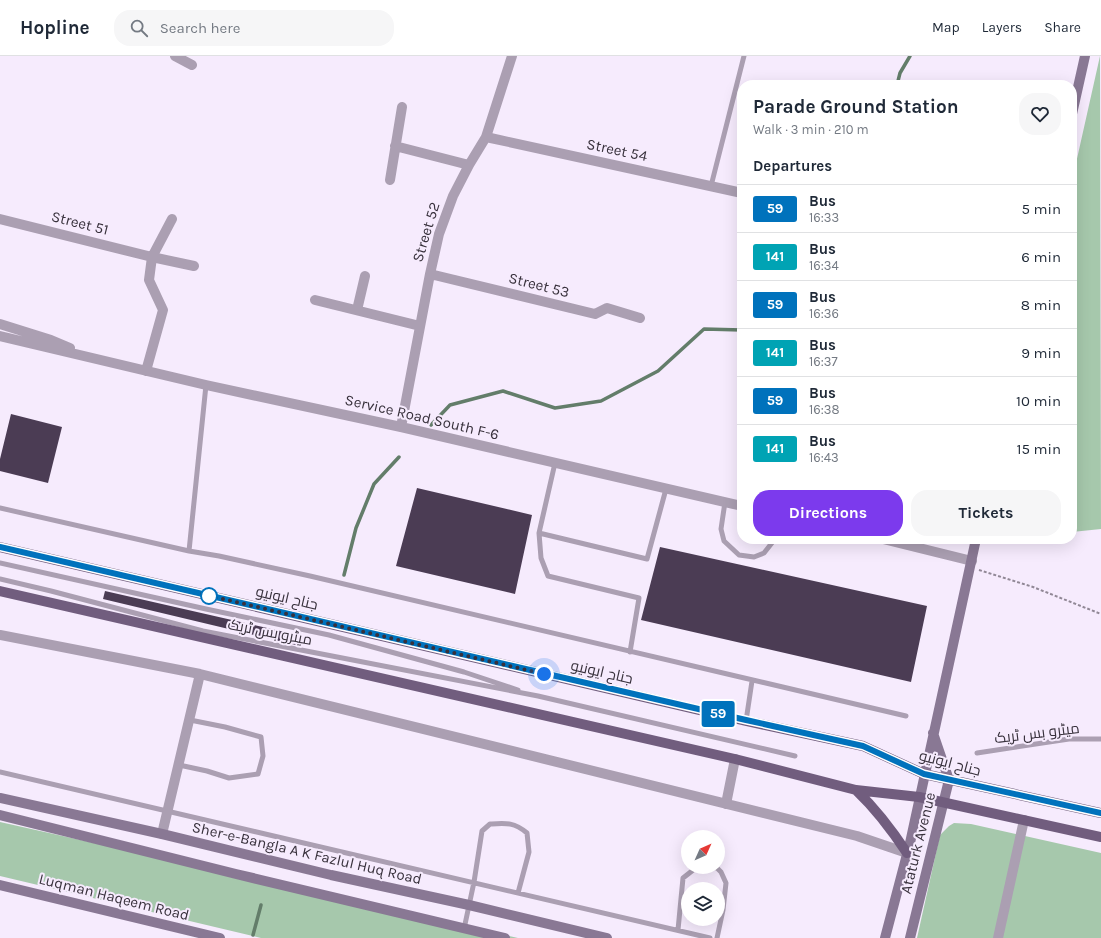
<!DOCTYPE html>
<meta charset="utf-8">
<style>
:root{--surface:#fff;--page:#f6f6f7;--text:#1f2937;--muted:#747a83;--line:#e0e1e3;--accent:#7c3aed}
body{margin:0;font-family:Karla,Cairo,sans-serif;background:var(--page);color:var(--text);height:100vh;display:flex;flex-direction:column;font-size:15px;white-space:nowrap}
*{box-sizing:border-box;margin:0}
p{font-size:13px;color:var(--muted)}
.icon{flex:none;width:22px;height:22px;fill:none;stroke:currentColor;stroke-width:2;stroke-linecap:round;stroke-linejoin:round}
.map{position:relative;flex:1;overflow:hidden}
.sheet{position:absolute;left:737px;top:24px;width:340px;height:464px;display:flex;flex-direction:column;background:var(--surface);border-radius:16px;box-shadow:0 4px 16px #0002}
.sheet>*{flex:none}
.badge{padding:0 8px;border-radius:3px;font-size:14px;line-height:26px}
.needle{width:26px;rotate:45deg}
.buttons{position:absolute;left:681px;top:774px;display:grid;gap:8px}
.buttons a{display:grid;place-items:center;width:44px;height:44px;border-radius:50%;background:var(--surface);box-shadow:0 4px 16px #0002;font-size:20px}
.you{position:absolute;width:20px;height:20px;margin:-10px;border:3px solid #fff;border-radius:50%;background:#1a73e8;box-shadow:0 0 0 6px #1a73e833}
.map>.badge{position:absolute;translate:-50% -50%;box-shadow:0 0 0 2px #fff}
h2{padding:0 16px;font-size:15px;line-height:36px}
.round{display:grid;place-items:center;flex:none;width:42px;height:42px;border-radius:16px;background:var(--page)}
.head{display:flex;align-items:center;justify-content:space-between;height:68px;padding:0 16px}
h1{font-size:19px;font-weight:700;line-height:30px}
.action{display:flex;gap:8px;margin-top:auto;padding:8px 16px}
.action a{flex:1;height:46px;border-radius:16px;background:var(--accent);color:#fff;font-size:16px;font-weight:700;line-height:46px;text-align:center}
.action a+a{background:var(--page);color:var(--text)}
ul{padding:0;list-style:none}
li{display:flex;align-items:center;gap:12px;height:48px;padding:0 16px;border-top:1px solid var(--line)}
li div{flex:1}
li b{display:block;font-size:15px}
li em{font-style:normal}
li .badge{min-width:44px;font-weight:700;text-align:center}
header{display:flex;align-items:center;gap:24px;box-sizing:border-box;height:56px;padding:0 20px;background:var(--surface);border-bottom:1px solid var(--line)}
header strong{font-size:19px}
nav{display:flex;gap:22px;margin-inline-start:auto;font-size:14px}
.search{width:280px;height:36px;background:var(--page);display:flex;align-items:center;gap:10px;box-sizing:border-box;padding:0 14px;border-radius:16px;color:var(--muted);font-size:15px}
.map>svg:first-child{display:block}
</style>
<header>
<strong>Hopline</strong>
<div class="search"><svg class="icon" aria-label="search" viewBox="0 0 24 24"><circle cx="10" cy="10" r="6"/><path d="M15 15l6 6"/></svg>Search here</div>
<nav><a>Map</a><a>Layers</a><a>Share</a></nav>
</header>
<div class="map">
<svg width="1101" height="882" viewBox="0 0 1101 882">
<rect width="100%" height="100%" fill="#f6ebfd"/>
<path fill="#a6c8ac" d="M 1100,0 L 1101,473 L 1072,476 L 1072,125 Z
M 0,766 L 518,882 L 261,882 L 0,820 Z
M 954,767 L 971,768 L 1101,797 L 1101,882 L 917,882 L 940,779 L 949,770 Z"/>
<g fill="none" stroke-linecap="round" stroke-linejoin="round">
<path stroke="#637d6a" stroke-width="3.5" d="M 897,29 L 900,17 L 910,0
M 431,369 L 450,349 L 503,335 L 555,352 L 601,345 L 658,315 L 704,273 L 742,274
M 344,519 L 356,472 L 374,428 L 399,401
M 253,879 L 261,849"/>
</g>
<path fill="#4b3c54" d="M 11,358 L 62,371 L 48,427 L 0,415 L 0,403 Z
M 417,432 L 532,459 L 515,538 L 396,510 Z
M 660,491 L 927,550 L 911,626 L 641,564 Z
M 105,535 L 298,579 L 296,589 L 103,543 Z"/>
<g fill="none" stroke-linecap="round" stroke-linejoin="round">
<path stroke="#918896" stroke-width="2" stroke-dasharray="3 2" stroke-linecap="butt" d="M 979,514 L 1033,531 L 1101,558"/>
<path stroke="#ab9fb2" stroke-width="5" d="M 711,130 L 744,0
M 555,407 L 539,477 L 541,502 L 548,520 L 639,542 L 630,596
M 725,446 L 721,473 L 724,485 L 739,499 L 754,501 L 764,497 L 775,483
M 0,452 L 189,495 L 219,500 L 310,520 L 906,660
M 539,477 L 647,503 L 666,433
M 189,495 L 206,329
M 0,507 L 206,553 L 329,579 L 464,616 L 518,634
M 0,523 L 51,535 L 203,575 L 538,640 L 795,700
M 746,665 L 752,625
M 977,697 L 1069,683 L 1101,683
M 179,709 L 207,715 L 229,722 L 258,718 L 263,700 L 261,681 L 225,671 L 190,664
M 0,716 L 710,882
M 712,811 L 717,812 L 721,816 L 726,827 L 723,854 L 717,882
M 464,873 L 474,826 L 482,775 L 490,768 C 506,767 514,766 527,777 L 529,796 L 518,837
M 678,874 L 683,822 L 697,811"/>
<path stroke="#ab9fb2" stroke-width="10" d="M 175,0 L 192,9
M 486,81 L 742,137
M 395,90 L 469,109
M 390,124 L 402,51
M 0,163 L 152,201 L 194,210
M 430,218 L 595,258 L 607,252 L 640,262
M 315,244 L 420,270
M 357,254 L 365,220
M 0,268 L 51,284 L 70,292
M 0,280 L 206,329 L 401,371 L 742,450
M 146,315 L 163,254 L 149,224 L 152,201 L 172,163
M 401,371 L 430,218 L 439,178 L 453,140 L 469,109 L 486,81 L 512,0
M 883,483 L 972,505
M 0,579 L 200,618 L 857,780 L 907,797
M 726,748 L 735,703
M 162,778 L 200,618
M 998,882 L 1024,764"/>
<path stroke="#897894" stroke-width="10" d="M 1072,58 L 1085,0
M 0,742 L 162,778 L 331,819 L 469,849 L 607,882
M 0,759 L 236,818 L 505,882
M 0,829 L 220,882
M 885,882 L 910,787 L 976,483
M 910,882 L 949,724 L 933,677"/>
<path stroke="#715d7e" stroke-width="10" d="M 0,491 L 746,665 L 863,690 L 924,718 L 1101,757
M 0,535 L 735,703 L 856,734 L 919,741 L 1101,781
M 856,734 C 876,753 892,774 907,797"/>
</g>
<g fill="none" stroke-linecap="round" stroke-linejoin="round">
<g stroke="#fff" stroke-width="9">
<path id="line" d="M 0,491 L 746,664 L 863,690 L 924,718 L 1101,757"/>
</g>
<use href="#line" stroke="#0072bc" stroke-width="6"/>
<path stroke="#38313c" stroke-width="4" stroke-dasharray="0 7.2" d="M 209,540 L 202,538 L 544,618"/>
</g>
<circle fill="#fff" stroke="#0072bc" stroke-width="2" cx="209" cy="540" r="8"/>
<g text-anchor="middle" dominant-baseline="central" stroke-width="4" stroke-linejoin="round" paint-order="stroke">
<g font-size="15" fill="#38313c" stroke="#f6ebfd">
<text transform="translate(617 94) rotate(12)">Street 54</text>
<text transform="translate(80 167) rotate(14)">Street 51</text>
<text transform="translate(426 176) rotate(-73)">Street 52</text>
<text transform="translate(539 229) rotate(14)">Street 53</text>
<text transform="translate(422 361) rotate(13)">Service Road South F-6</text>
<text transform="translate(287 542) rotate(13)">جناح ایونیو</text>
<text transform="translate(270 576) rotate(11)">میٹرو بس ٹریک</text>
<text transform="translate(602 616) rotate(13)">جناح ایونیو</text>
<text transform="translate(1037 677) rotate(-7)">میٹرو بس ٹریک</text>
<text transform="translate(950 707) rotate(15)">جناح ایونیو</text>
<text transform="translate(918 787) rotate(-76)">Ataturk Avenue</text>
<text transform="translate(307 797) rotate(13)">Sher-e-Bangla A K Fazlul Huq Road</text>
<text transform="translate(114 841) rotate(14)">Luqman Haqeem Road</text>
</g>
</g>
</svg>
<div class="buttons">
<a><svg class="needle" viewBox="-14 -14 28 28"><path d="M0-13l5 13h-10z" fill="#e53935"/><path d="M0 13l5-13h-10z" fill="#747a83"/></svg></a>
<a><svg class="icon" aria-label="layers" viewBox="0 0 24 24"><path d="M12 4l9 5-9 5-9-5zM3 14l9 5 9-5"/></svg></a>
</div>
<div class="you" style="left:544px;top:618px"></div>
<b class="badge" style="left:718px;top:658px;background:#0072bc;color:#fff">59</b>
<section class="sheet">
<div class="head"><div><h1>Parade Ground Station</h1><p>Walk · 3 min · 210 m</p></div><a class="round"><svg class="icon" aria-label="heart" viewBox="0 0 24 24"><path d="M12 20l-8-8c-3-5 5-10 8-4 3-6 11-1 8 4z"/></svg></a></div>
<h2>Departures</h2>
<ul>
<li><span class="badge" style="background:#0072bc;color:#fff">59</span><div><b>Bus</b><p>16:33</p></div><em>5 min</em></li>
<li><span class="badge" style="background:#00a3b4;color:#fff">141</span><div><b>Bus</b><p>16:34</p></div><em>6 min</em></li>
<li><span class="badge" style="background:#0072bc;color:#fff">59</span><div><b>Bus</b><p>16:36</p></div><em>8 min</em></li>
<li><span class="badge" style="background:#00a3b4;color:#fff">141</span><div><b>Bus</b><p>16:37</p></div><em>9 min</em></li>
<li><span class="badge" style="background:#0072bc;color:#fff">59</span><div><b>Bus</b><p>16:38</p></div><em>10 min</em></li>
<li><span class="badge" style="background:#00a3b4;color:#fff">141</span><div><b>Bus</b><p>16:43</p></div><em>15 min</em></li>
</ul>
<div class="action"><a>Directions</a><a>Tickets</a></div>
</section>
</div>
